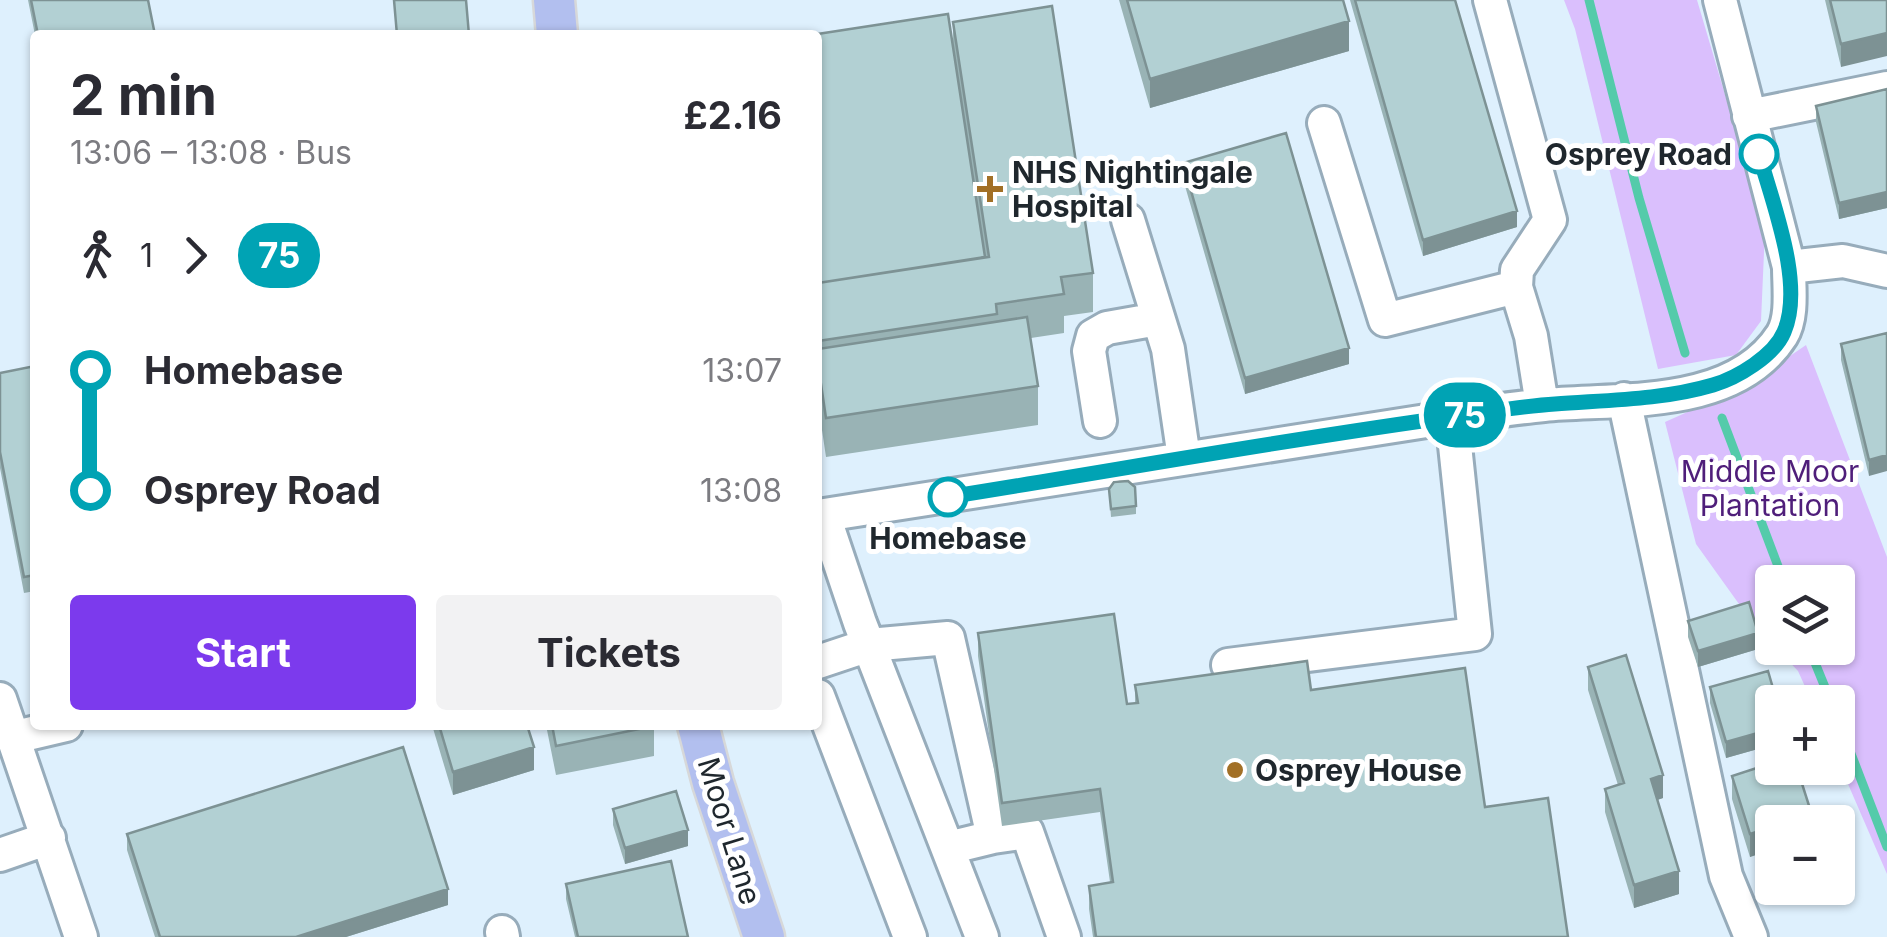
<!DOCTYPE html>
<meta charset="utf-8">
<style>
:root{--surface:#fff;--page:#f2f2f3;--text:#2b2b33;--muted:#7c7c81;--accent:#7c3aed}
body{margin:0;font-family:Inter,sans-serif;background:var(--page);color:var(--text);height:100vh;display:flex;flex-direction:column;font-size:38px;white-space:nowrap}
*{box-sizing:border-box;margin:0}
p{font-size:32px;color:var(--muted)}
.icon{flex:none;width:55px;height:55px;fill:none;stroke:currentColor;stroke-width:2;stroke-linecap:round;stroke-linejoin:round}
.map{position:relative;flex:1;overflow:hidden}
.sheet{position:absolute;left:30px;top:30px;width:792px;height:700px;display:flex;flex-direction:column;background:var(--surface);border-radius:10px;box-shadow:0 2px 8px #0004}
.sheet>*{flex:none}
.badge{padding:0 20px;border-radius:32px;font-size:35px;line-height:65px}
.tools{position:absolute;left:1755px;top:565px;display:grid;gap:20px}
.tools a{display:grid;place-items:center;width:100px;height:100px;border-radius:10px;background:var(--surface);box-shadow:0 2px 8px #0004;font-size:50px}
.map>.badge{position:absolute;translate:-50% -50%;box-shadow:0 0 0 5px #fff}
.legs{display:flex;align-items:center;gap:15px;height:110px;padding:0 40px;font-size:32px}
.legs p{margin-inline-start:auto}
.summary{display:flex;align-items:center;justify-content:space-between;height:170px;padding:0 40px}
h1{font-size:55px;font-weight:700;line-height:75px}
.primary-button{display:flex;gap:20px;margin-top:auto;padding:20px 40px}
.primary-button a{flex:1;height:115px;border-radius:10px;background:var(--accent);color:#fff;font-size:40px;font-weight:700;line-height:115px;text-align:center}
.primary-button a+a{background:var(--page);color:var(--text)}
ul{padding:0 40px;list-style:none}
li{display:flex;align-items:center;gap:35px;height:120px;font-size:38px}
li i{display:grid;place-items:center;width:15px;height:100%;margin:0 12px;background:currentColor}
li i::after{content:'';width:25px;height:25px;margin:-12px;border:8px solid;border-radius:50%;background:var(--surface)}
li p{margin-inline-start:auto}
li:first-child i{background:linear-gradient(#0000 50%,currentColor 0)}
li:last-child i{background:linear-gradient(currentColor 50%,#0000 0)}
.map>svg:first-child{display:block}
</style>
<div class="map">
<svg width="1887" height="937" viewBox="0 0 1887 937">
<rect width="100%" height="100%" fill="#f6fbfe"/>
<path fill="#def0fd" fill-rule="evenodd" d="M 0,0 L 1887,0 L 1887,937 L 0,937 ZM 35,35 L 818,35 L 818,725 L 35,725 ZM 1772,582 L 1838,582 L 1838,648 L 1772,648 ZM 1772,702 L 1838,702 L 1838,768 L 1772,768 ZM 1772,822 L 1838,822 L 1838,888 L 1772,888 Z"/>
<path fill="#dabffd" d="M 1564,0 L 1697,0 L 1765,230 L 1761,321 L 1736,355 L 1658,369 L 1575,29 Z
M 1806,345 L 1887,557 L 1887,874 L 1838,761 L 1838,702 L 1812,702 L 1798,671 L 1776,648 L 1838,648 L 1838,582 L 1772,582 L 1772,643 L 1749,618 L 1696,544 L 1665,422 L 1748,385 Z"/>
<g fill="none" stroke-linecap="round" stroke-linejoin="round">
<path stroke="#54cbaa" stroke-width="9" d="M 1589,0 L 1639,198 L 1685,353
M 1722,418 L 1784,582
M 1809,648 L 1831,702
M 1838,720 L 1887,847"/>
<g stroke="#97acbb" stroke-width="38">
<path id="minor" d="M 1490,0 L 1550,220 L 1517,270 L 1516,287 L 1531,336 L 1542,405
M 1749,116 L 1887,88
M 1324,123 L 1385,320 L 1516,287
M 1128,220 L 1168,349 L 1184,458
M 1789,267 L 1843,261 L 1887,271
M 1624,399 L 1726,876 L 1751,937
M 1100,421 L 1089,351 L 1093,336 L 1107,328 L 1158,319
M 818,516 L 1452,417 C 1483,413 1513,408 1544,405 C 1620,398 1734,410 1782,335 C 1793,317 1789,288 1789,267 L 1720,0
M 824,516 L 860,623 L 982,937
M 818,662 L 869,645 L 948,638 L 993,837 L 948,848
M 1228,665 L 1475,634 L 1452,417
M 818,696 L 910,937
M 0,699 L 81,937
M 15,737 L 66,725
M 993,837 L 1027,832 L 1064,937
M 0,855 L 49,838
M 502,932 L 503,937"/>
</g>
<g stroke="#d7d8d9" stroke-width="45">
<path id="major" d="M 554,0 L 557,35
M 698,725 L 713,783 L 764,937"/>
</g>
<use href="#minor" stroke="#fff" stroke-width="32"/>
<use href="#major" stroke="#b2bfef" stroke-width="40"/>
</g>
<path fill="#99b3b5" d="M 28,0 L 148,0 L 155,35 L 35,35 Z
M 1119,0 L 1343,0 L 1349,51 L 1150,108 Z
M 1350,0 L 1455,0 L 1517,227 L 1423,256 Z
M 1825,0 L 1887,0 L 1841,67 Z
M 953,22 L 1093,273 L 1093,312 L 1064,316 L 1064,333 L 1031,338 L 1038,386 L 1038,425 L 826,457 L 818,403 L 818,35 L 953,45 Z
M 1887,89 L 1887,208 L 1839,219 L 1816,122 L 1816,106 Z
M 1183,163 L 1349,364 L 1245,394 L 1183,179 Z
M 1887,333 L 1869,476 L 1841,360 L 1841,344 Z
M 35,366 L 35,591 L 24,593 L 0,468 L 0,373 Z
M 1109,489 L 1136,506 L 1136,514 L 1111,517 Z
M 1688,621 L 1758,649 L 1698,667 L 1688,637 Z
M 978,633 L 1127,704 L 1135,703 L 1135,685 L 1311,690 L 1485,807 L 1568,937 L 1093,937 L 1089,909 L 1089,886 L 1110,882 L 1100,812 L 1002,826 L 978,656 Z
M 1588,667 L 1663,798 L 1657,800 L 1679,894 L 1634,908 L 1605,812 L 1605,789 L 1618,785 L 1588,690 Z
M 1710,687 L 1772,702 L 1772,745 L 1726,758 L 1710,703 Z
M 432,725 L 527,725 L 534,770 L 453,795 Z
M 546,725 L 654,725 L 654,756 L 556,775 Z
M 1732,776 L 1812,822 L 1750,857 L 1732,799 Z
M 613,809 L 688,846 L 625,864 L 613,825 Z
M 127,834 L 448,905 L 346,937 L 155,937 L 127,850 Z
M 566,884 L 688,937 L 575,937 L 566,899 Z"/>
<path fill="#7d9294" d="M 1349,21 L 1349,51 L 1150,108 L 1150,79 Z
M 1887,33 L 1887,56 L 1841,67 L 1841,44 Z
M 1887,192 L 1887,208 L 1839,219 L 1839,203 Z
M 1517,211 L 1517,227 L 1423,256 L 1423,240 Z
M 1349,348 L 1349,364 L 1245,394 L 1245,378 Z
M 1887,455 L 1887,471 L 1869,476 L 1869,460 Z
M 1758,633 L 1758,649 L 1698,667 L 1698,651 Z
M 1772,729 L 1772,745 L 1726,758 L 1726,742 Z
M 534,747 L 534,770 L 453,795 L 453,772 Z
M 1663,775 L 1663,798 L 1651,802 L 1651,779 Z
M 1812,815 L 1812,822 L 1788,822 Z
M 1772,827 L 1772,850 L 1750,857 L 1750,834 Z
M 688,830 L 688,846 L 625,864 L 625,848 Z
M 1679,871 L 1679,894 L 1634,908 L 1634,885 Z
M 448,889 L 448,905 L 346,937 L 296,937 Z"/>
<path fill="#b2d0d3" stroke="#7d9294" stroke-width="2.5" d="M 31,0 L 148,0 L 155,35 L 38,35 Z
M 394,0 L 466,0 L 469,35 L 397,35 Z
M 1127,0 L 1343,0 L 1349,21 L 1150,79 Z
M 1355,0 L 1455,0 L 1517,211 L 1423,240 Z
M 1830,0 L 1887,0 L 1887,33 L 1841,44 Z
M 1052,6 L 1093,273 L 1061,277 L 1064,294 L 996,304 L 997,314 L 818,341 L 818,283 L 989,257 L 953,22 Z
M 948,14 L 985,257 L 818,283 L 818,35 L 811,35 Z
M 1887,89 L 1887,192 L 1839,203 L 1816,106 Z
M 1286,133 L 1349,348 L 1245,378 L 1183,163 Z
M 1027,317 L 1038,386 L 826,418 L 818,364 L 818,349 Z
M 1887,333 L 1887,455 L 1869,460 L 1841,344 Z
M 35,366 L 35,575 L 24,577 L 0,452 L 0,373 Z
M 1128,481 L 1135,487 L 1136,506 L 1111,509 L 1109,489 L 1114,482 Z
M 1749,602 L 1758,633 L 1698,651 L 1688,621 Z
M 1114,614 L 1127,704 L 1138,703 L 1135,685 L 1307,661 L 1311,690 L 1465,668 L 1485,807 L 1548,798 L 1568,937 L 1096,937 L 1089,886 L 1113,882 L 1100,789 L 1002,803 L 978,633 Z
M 1626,655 L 1663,775 L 1651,779 L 1679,871 L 1634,885 L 1605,789 L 1624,783 L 1588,667 Z
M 1768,671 L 1777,702 L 1772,702 L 1772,729 L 1726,742 L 1710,687 Z
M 439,725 L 527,725 L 534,747 L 453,772 Z
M 552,725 L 654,725 L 654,726 L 556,746 Z
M 403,747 L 448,889 L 296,937 L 160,937 L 127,834 Z
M 1772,763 L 1772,768 L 1797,768 L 1812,815 L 1788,822 L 1772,822 L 1772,827 L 1750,834 L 1732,776 Z
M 676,791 L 688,830 L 625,848 L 613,809 Z
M 671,861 L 688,937 L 578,937 L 566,884 Z"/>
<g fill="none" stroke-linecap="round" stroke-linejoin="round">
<g stroke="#fff" stroke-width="22">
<path id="line-1" d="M 948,497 C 1118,470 1287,439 1458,416 C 1490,412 1523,406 1555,404 C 1608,400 1662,400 1713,385 C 1737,378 1774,356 1784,332 C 1805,284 1772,202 1759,154"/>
</g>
<use href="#line-1" stroke="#00a3b4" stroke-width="15"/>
</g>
<g fill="#fff" stroke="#00a3b4" stroke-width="5">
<circle cx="1759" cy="154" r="18"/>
<circle cx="948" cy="497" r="18"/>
</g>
<g fill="#a27026" stroke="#fff" stroke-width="4">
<path d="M985 174h10v10h10v10h-10v10h-10v-10h-10v-10h10z"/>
<circle cx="1235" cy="770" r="10"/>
</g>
<g text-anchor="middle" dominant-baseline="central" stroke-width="10" stroke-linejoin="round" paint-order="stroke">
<g font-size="30" font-weight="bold" fill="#1f272d" stroke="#fff" text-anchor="end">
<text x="1732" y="154">Osprey Road</text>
<text x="948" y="538" text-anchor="middle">Homebase</text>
</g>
<g font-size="30" font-weight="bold" fill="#1f272d" stroke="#fff" text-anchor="start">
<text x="1012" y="172">NHS Nightingale<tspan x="1012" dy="34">Hospital</tspan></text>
<text x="1255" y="770">Osprey House</text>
</g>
<g font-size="30" fill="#4f1e7a" stroke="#fff">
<text x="1770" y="471">Middle Moor<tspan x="1770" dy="34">Plantation</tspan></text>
</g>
<g font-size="30" fill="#1f272d" stroke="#fff">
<text transform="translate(730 831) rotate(73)">Moor Lane</text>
</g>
</g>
</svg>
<div class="tools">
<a><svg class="icon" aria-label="layers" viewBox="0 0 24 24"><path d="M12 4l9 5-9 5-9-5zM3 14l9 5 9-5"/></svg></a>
<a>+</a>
<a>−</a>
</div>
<b class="badge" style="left:1465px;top:415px;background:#00a3b4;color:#fff">75</b>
<section class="sheet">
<div class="summary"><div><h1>2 min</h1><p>13:06 – 13:08 · Bus</p></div><b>£2.16</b></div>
<div class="legs"><svg class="icon" aria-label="walk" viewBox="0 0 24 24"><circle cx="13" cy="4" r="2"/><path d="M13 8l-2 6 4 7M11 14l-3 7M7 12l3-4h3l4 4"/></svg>1<svg class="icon" aria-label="forward" viewBox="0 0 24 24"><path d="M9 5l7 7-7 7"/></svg><b class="badge" style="background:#00a3b4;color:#fff">75</b></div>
<ul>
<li><i style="color:#00a3b4"></i><b>Homebase</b><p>13:07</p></li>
<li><i style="color:#00a3b4"></i><b>Osprey Road</b><p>13:08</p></li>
</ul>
<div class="primary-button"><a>Start</a><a>Tickets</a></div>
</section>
</div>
